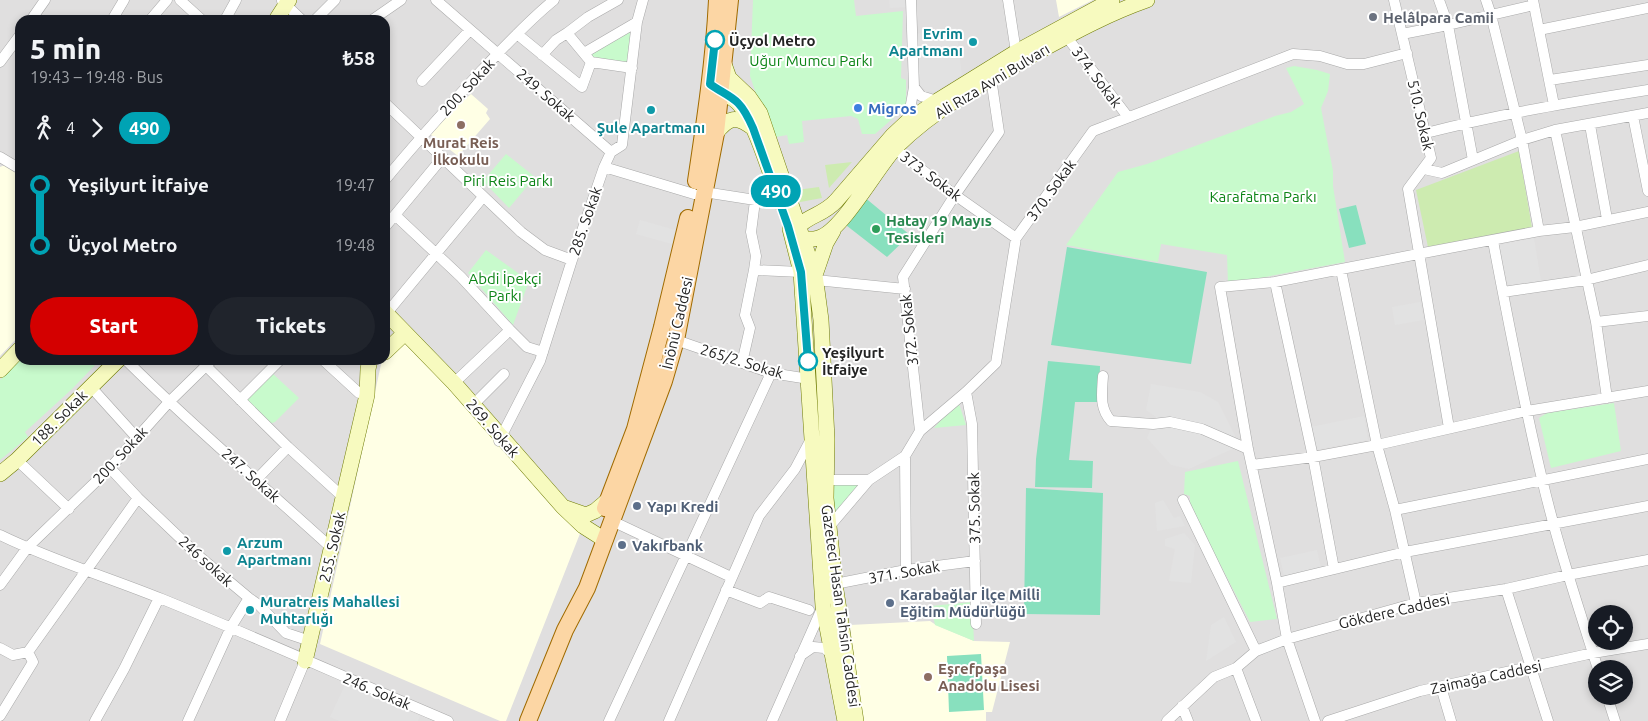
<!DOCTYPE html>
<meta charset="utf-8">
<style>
:root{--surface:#171b24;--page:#20242c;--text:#f1f3f6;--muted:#9ea1a6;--accent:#d40000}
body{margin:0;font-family:Ubuntu,sans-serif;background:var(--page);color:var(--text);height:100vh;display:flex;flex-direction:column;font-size:19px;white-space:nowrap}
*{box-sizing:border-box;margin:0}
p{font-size:16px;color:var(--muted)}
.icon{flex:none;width:28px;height:28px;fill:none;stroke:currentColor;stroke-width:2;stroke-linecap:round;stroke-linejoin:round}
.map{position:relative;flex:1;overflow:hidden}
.side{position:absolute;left:15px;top:15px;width:375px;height:350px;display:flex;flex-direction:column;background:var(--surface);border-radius:15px;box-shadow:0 2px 8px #0003}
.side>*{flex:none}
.badge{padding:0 10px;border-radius:16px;font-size:18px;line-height:32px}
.buttons{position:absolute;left:1588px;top:605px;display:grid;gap:10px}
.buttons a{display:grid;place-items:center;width:45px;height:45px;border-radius:50%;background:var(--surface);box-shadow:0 2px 8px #0003;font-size:25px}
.map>.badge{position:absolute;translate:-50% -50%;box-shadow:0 0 0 2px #fff}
.legs{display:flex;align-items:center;gap:8px;height:55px;padding:0 15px;font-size:16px}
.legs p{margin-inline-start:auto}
.summary{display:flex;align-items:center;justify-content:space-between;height:85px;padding:0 15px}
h1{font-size:28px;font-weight:800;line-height:38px}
.button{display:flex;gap:10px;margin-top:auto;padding:10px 15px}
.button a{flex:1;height:58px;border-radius:30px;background:var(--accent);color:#fff;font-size:20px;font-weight:800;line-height:58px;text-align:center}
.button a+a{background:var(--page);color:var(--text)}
ul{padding:0 15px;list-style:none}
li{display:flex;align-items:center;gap:18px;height:60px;font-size:19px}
li i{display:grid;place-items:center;width:8px;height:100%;margin:0 6px;background:currentColor}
li i::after{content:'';width:12px;height:12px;margin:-6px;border:4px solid;border-radius:50%;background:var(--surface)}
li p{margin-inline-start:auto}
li:first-child i{background:linear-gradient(#0000 50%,currentColor 0)}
li:last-child i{background:linear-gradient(currentColor 50%,#0000 0)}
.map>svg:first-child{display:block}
</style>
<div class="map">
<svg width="1648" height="721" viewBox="0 0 1648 721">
<rect width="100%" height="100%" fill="#f2efe9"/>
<path fill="#e0dfdf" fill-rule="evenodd" d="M 0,0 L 1648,0 L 1648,721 L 0,721 ZM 20,20 L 385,20 L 385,360 L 20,360 ZM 1596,614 L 1624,614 L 1624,641 L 1596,641 ZM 1596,669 L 1624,669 L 1624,696 L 1596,696 Z"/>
<path fill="#ffffe5" d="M 1056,0 L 1093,0 L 1059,17 Z
M 471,94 L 488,109 L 486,113 L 490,119 L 458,156 L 430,134 L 447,115 Z
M 5,165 L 20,174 L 20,335 L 0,356 L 0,167 Z
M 404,337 L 581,531 L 506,721 L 500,721 L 320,644 L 382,360 L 385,360 L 385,349 Z
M 930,621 L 936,625 L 974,641 L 1010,642 L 992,712 L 986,712 L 986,721 L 861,721 L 850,625 Z"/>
<path fill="#cdebb0" d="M 1519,151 L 1532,228 L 1428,247 L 1416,190 Z
M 852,162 L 829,188 L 825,165 Z
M 819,187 L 822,198 L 795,203 L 789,191 Z"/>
<path fill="#c8facc" d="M 753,0 L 854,0 L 856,16 L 903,11 L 901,78 L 906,80 L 906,107 L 875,134 L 862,134 L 858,119 L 851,116 L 802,121 L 804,142 L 789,144 L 787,135 L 771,138 L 750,76 Z
M 633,26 L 630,64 L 593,59 L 586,53 Z
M 1294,66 L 1317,70 L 1330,74 L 1328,91 L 1321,108 L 1333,171 L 1333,186 L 1345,262 L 1228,284 L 1227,255 L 1161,244 L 1158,262 L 1066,245 L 1118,172 L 1147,164 L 1275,116 L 1291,112 L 1304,104 L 1286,68 Z
M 506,154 L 535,177 L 509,208 L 483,181 Z
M 486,250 L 529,281 L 513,325 L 468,273 Z
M 20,359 L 100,360 L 72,389 L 25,432 L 28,437 L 0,460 L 0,380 Z
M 272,373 L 299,398 L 275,422 L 269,424 L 245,400 Z
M 958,401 L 966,425 L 934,428 Z
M 1614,403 L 1621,451 L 1551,468 L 1539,418 L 1547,413 Z
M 1238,461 L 1277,619 L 1250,622 L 1190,506 L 1190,496 L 1184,494 L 1185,472 Z
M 826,482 L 864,482 L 828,520 Z
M 972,602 L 974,641 L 935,625 L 931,606 Z"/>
<path fill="#88e0be" d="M 863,196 L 910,235 L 887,257 L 842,222 Z
M 1356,205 L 1366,244 L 1349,248 L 1339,209 Z
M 1067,247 L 1207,272 L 1191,364 L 1051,345 Z
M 1048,361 L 1100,366 L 1099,402 L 1075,402 L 1069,460 L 1093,461 L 1092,488 L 1035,487 L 1036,459 Z
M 1026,488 L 1103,493 L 1100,615 L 1024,614 Z
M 981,654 L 984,710 L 949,712 L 947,656 Z"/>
<path fill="#e2e2e2" d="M 889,0 L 907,0 L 908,7 L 890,8 Z
M 956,28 L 962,75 L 935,92 L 927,91 L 920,86 L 915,34 Z
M 640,220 L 675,230 L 672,244 L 636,234 Z
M 1534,238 L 1541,281 L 1508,285 L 1499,245 Z
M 1420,302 L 1424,320 L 1395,325 L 1392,307 Z
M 1151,384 L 1200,392 L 1218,402 L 1235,436 L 1232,449 L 1189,469 L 1171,465 L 1147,438 L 1156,417 L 1146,410 Z
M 1364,416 L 1368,440 L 1315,450 L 1311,427 Z
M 1163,500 L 1174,518 L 1180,516 L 1185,526 L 1157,531 L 1155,503 Z
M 1184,533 L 1195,545 L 1191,583 L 1169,581 L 1175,549 L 1165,546 L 1165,539 Z
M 1317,550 L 1321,568 L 1284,576 L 1280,558 Z
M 1224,617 L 1236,642 L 1206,661 L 1211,625 Z
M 346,683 L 420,716 L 418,721 L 339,721 L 330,717 Z"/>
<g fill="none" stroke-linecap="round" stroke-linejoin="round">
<g stroke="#a9a9a9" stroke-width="11">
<path id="street" d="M 180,0 L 202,20
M 436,0 L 611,152
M 618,0 L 588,17 L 567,33 L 591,62 L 632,68
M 1008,0 L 1016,52
M 1394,0 L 1431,158 L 1408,189 L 1449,428
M 1439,0 L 1448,25 L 1473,160
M 1486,0 L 1491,15 L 1522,140 L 1539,231
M 1533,0 L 1554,105
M 282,1 L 302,20
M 31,20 L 45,0
M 112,20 L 124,0
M 150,20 L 167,0
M 225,20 L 236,0
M 315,20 L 335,0
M 372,20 L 401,0
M 1539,30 L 1648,8
M 517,34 L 582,87 L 591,62
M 1402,34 L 1448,25 L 1534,5
M 1066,36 L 1128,117
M 584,53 L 637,22
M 542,55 L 556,40 L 567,33
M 0,62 L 20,35
M 1550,80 L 1648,65
M 422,81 L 470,30
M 914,87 L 921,96 L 937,101
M 385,103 L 521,232 L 545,250 L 572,260
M 1633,116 L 1648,191
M 908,121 L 914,87 L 911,0
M 1590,125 L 1607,219
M 1555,130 L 1596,322 L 1607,398
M 1426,133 C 1499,114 1573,102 1648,90
M 895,149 L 955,195 L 1016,238
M 0,157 L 20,169
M 604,167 L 694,194
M 1424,169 L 1442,173 L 1522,140 L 1555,130 L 1648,113
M 385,180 C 416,142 449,106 482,70 C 505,46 528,21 554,0
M 704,192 L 781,204
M 395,215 L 461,277 L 510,330 L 527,347 L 543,352
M 385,227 L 443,157
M 1493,241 C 1508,320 1523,400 1542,479 C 1557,543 1578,606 1598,669
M 754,270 L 756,256 L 751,232 L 755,201
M 1341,270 L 1377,445 L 1395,510 L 1416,603
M 816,280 L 905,289
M 1275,282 L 1313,457 L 1334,569
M 1503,292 L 1586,280 L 1648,265
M 386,314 L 483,197
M 1596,322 L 1648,316
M 676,340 L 771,373 L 809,379
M 126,360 C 190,424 259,482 326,543 L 333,545
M 323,360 L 359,393 L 367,395
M 742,363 L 750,328 L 745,315 L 754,270 L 801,272
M 206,366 L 288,447 L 344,498
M 1103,376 C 1102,393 1099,408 1111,421 L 1153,424 L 1170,422 L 1202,429 L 1248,449
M 454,383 L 510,330
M 90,386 L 137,438
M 966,392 L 972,424 L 976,624
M 240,400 L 280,360
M 473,405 L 504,374
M 920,431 L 903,277 L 955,195 L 999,132 L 991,78
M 499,441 L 540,361 L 572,260 L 604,167 L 611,152 L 622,145 L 637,22 L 643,0
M 905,456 L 906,570
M 17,460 L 69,509
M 1252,465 L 1313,457 L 1377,445 L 1527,411 L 1648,391
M 110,468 L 138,498 L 200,557 L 249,598 L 259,605 L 286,633 L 310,641
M 257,479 L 288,447
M 826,480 L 869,480 L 905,456 L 920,431 L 966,392 L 996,363 L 1016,238 L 1093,131 L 1293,54 L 1320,56 L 1347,64 L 1364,64 L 1407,53
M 1183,500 L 1256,651
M 1395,510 L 1648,459
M 612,521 L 731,577
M 829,527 L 869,480
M 0,535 C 53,561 108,577 162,599 C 258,638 353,681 448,721
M 1277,583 L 1405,552 L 1648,506
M 835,584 L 906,570 L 975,561
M 0,585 L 27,548 L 110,468 L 168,403 L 212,360
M 1506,589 L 1548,721
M 726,590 L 760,603 L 769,597 L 809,610
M 0,648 L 13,655 L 28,652
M 800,656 L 813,647 L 824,648 L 833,655
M 1236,668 L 1256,721
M 1441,687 L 1451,721
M 1607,696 L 1615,721
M 1182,706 L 1188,721
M 0,716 L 33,662 L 28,652 L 138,498
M 95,721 L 124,669 L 159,598
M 188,721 L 231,627 L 249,598
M 280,721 L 305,661
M 609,721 L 771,373
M 669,721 L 759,516 L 795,469 L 811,439
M 772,721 L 823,606
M 1167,721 L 1214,677 L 1236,668 L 1256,651 L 1287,639 L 1416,603 L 1506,589 L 1568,575 L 1648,560
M 1315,721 L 1287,639 L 1277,583 L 1248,449 L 1220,287 L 1275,282 L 1418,254 L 1539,231 L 1575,227 L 1648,212
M 1328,721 L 1420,691 L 1593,653 L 1648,644"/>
</g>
<g stroke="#707d05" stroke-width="16">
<path id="secondary" d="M 1112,0 L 1016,52 L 937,101 L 908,121 L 893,135 L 836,201 C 820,218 805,214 792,235 C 800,238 809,241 818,238 C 841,233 877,167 896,147 C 934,109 987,80 1034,54 C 1071,34 1107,14 1147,0
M 276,20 L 289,0
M 724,64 L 729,78 L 749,97 L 760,113 L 815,275 L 821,320 L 827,439 L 826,498 L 835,584 L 856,721
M 711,84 C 719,91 729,95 737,102 C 755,119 771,178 781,203
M 716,133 C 729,117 736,115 753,128
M 790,229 L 801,272 L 823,606 L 845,721
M 815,275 L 826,243 L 833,231
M 385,312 L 454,383 L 563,507 L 583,526 L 605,540
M 385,352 L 405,333
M 0,370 L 20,349
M 0,474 L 17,460 L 118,360
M 566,508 L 586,515 L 595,511 L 608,500
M 305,661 L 367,395 L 368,369 L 370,360"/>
</g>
<g stroke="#a06b00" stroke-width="18">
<path id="primary" d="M 696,181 C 705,121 714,61 717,0
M 605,508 L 635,429 L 662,327 L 688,218
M 528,721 L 565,630 L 587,588 L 664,381 L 676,340 L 716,133 L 730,0"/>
</g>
<use href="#street" stroke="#fff" stroke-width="10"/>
<use href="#secondary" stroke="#f7fabf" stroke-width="15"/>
<use href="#primary" stroke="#fcd6a4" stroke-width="16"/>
</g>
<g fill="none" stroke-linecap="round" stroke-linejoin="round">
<g stroke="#fff" stroke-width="11">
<path id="line-1" d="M 715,40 L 710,84 C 719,91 730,95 738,103 C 745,110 749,119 753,128 L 788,226 L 801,272 L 808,361"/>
</g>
<use href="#line-1" stroke="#00a3b4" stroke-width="8"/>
</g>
<circle fill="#6b7280" stroke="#fff" stroke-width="2" cx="1373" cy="17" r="5"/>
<g fill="#fff" stroke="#00a3b4" stroke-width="2.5">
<circle cx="715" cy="40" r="9"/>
<circle cx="808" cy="361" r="9"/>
</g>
<g fill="#0f9aa8" stroke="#fff" stroke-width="2">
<circle cx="973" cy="42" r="5"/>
<circle cx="651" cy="110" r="5"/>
<circle cx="227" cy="551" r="5"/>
<circle cx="250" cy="610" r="5"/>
</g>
<circle fill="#3f7fe0" stroke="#fff" stroke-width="2" cx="858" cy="108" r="5"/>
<g fill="#8d6e63" stroke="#fff" stroke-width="2">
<circle cx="461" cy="125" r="5"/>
<circle cx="928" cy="677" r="5"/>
</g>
<circle fill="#2e9e5b" stroke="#fff" stroke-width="2" cx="876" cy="229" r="5"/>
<g fill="#5c6f8a" stroke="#fff" stroke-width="2">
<circle cx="637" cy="506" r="5"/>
<circle cx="622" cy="545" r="5"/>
<circle cx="890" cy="603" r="5"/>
</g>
<g text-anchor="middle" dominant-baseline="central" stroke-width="4" stroke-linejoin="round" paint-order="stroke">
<g font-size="15" font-weight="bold" fill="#5b616d" stroke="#fff" text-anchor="start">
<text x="1383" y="17">Helâlpara Camii</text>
</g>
<g font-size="15" font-weight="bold" fill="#0d838f" stroke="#fff" text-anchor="start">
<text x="963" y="33" text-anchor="end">Evrim<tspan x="963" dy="17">Apartmanı</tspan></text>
<text x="651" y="127" text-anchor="middle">Şule Apartmanı</text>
<text x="237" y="542">Arzum<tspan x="237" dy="17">Apartmanı</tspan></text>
<text x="260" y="601">Muratreis Mahallesi<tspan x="260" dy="17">Muhtarlığı</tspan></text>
</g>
<g font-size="15" font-weight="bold" fill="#222" stroke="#fff" text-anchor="start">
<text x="729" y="40">Üçyol Metro</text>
<text x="822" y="352">Yeşilyurt<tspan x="822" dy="17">İtfaiye</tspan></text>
</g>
<g font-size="15" fill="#0c8416" stroke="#fff">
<text x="811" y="60">Uğur Mumcu Parkı</text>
<text x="508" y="180">Piri Reis Parkı</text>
<text x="1263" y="196">Karafatma Parkı</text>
<text x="505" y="278">Abdi İpekçi<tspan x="505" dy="17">Parkı</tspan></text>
</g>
<g font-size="15" fill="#222" stroke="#fff">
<text transform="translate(1097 77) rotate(53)">374. Sokak</text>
<text transform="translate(992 81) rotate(-31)">Ali Rıza Avni Bulvarı</text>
<text transform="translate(467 87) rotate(-47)">200. Sokak</text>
<text transform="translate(546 95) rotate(41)">249. Sokak</text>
<text transform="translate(1421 115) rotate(77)">510. Sokak</text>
<text transform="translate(931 176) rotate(37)">373. Sokak</text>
<text transform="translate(1051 190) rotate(-54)">370. Sokak</text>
<text transform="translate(585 221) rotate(-71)">285. Sokak</text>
<text transform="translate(677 323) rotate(-77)">İnönü Caddesi</text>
<text transform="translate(909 330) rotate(-96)">372. Sokak</text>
<text transform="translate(742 361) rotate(17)">265/2. Sokak</text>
<text transform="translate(59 418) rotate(-45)">188. Sokak</text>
<text transform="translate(493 428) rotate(49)">269. Sokak</text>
<text transform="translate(120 455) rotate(-47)">200. Sokak</text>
<text transform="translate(251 475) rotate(42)">247. Sokak</text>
<text transform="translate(974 508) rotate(-91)">375. Sokak</text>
<text transform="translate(332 547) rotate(-77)">255. Sokak</text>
<text transform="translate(206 561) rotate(42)">246 sokak</text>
<text transform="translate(904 572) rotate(-10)">371. Sokak</text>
<text transform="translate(841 606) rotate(82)">Gazeteci Hasan Tahsin Caddesi</text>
<text transform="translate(1394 611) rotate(-13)">Gökdere Caddesi</text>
<text transform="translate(1486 677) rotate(-12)">Zaimağa Caddesi</text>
<text transform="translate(377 691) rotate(23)">246. Sokak</text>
</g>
<g font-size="15" font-weight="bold" fill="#366cbe" stroke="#fff" text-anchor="start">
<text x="868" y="108">Migros</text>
</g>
<g font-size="15" font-weight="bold" fill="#785e54" stroke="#fff">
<text x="461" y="142">Murat Reis<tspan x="461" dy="17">İlkokulu</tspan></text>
<text x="938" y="668" text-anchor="start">Eşrefpaşa<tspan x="938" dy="17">Anadolu Lisesi</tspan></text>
</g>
<g font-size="15" font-weight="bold" fill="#27864d" stroke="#fff" text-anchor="start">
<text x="886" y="220">Hatay 19 Mayıs<tspan x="886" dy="17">Tesisleri</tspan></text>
</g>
<g font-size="15" font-weight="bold" fill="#4e5e75" stroke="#fff" text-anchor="start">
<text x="647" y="506">Yapı Kredi</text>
<text x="632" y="545">Vakıfbank</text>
<text x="900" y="594">Karabağlar İlçe Milli<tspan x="900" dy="17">Eğitim Müdürlüğü</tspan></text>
</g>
</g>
</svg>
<div class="buttons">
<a><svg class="icon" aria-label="locate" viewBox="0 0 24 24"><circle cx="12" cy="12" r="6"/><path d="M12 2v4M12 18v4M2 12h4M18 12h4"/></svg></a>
<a><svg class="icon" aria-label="layers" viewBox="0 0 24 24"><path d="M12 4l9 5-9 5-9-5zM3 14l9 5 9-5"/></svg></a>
</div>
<b class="badge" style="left:776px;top:191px;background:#00a3b4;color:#fff">490</b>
<section class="side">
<div class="summary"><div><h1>5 min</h1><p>19:43 – 19:48 · Bus</p></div><b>₺58</b></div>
<div class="legs"><svg class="icon" aria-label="walk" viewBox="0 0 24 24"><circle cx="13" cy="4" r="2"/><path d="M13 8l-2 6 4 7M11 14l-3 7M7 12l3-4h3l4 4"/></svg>4<svg class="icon" aria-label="forward" viewBox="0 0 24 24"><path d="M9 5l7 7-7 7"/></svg><b class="badge" style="background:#00a3b4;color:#fff">490</b></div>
<ul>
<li><i style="color:#00a3b4"></i><b>Yeşilyurt İtfaiye</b><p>19:47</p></li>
<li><i style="color:#00a3b4"></i><b>Üçyol Metro</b><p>19:48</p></li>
</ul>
<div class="button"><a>Start</a><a>Tickets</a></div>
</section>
</div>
